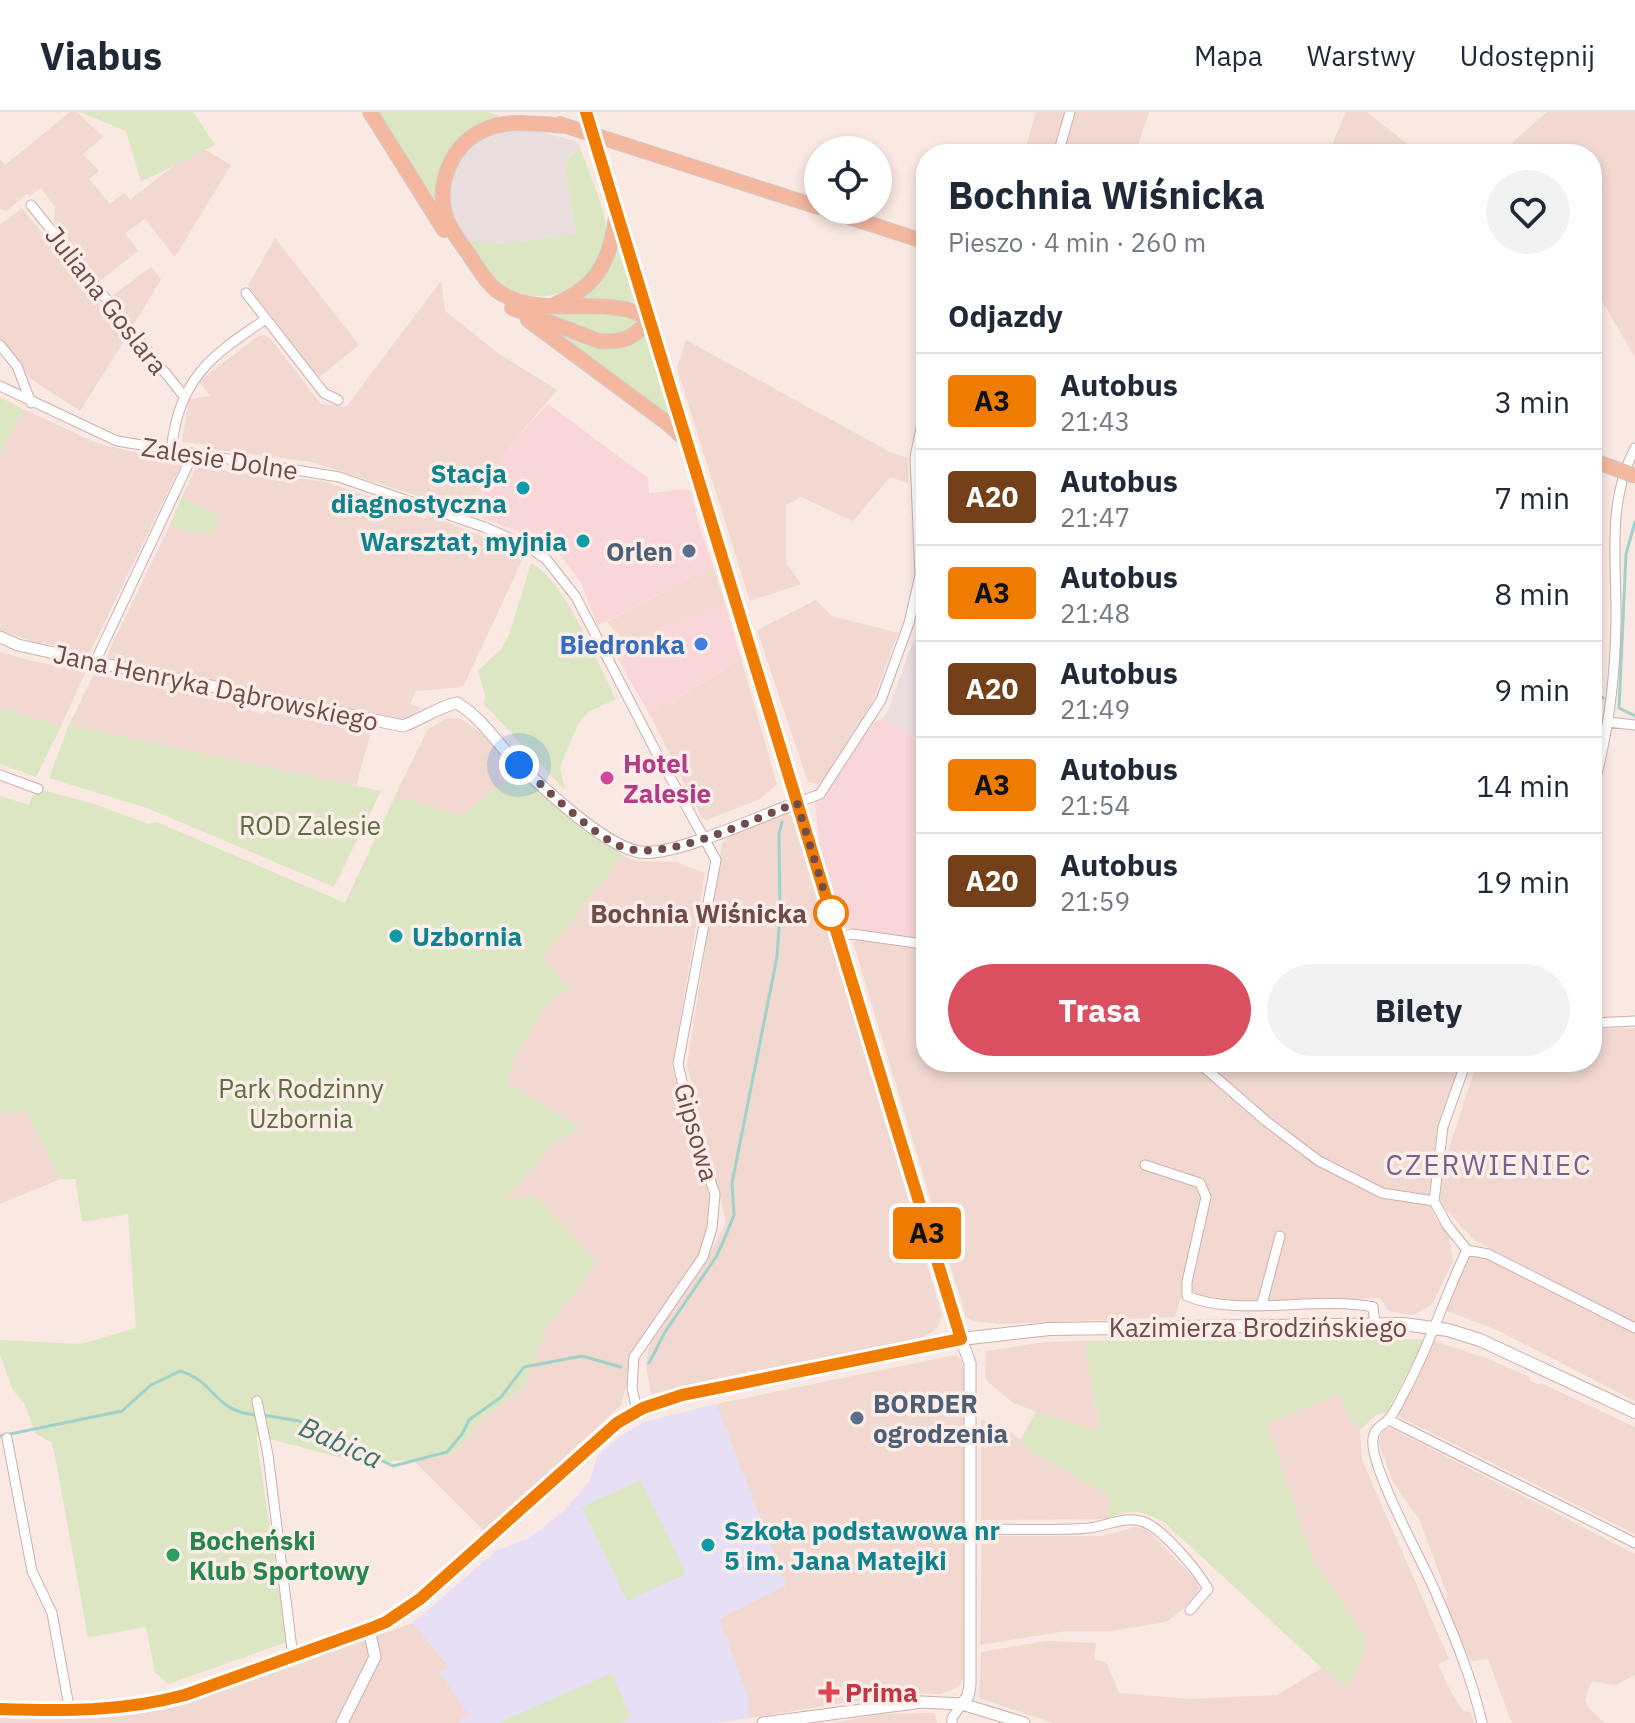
<!DOCTYPE html>
<html lang="pl">
<meta charset="utf-8">
<style>
:root{--surface:#fff;--page:#f2f2f3;--text:#1f2937;--muted:#747a83;--line:#e0e1e3;--accent:#db5060}
body{margin:0;font-family:"IBM Plex Sans",sans-serif;background:var(--page);color:var(--text);height:100vh;display:flex;flex-direction:column;font-size:30px;white-space:nowrap}
*{box-sizing:border-box;margin:0}
p{font-size:26px;color:var(--muted)}
.icon{flex:none;width:44px;height:44px;fill:none;stroke:currentColor;stroke-width:2;stroke-linecap:round;stroke-linejoin:round}
.map{position:relative;flex:1;overflow:hidden}
.sheet{position:absolute;left:916px;top:32px;width:686px;height:928px;display:flex;flex-direction:column;background:var(--surface);border-radius:32px;box-shadow:0 4px 12px #0003}
.sheet>*{flex:none}
.badge{padding:0 16px;border-radius:6px;font-size:28px;line-height:52px}
.controls{position:absolute;left:804px;top:24px;display:grid;gap:16px}
.controls a{display:grid;place-items:center;width:88px;height:88px;border-radius:50%;background:var(--surface);box-shadow:0 4px 12px #0003;font-size:40px}
.you{position:absolute;width:40px;height:40px;margin:-20px;border:6px solid #fff;border-radius:50%;background:#1a73e8;box-shadow:0 0 0 12px #1a73e833}
.map>.badge{position:absolute;translate:-50% -50%;box-shadow:0 0 0 4px #fff}
h2{padding:0 32px;font-size:30px;line-height:72px}
.round{display:grid;place-items:center;flex:none;width:84px;height:84px;border-radius:42px;background:var(--page)}
.head{display:flex;align-items:center;justify-content:space-between;height:136px;padding:0 32px}
h1{font-size:38px;font-weight:700;line-height:60px}
.button{display:flex;gap:16px;margin-top:auto;padding:16px 32px}
.button a{flex:1;height:92px;border-radius:48px;background:var(--accent);color:#fff;font-size:32px;font-weight:700;line-height:92px;text-align:center}
.button a+a{background:var(--page);color:var(--text)}
ul{padding:0;list-style:none}
li{display:flex;align-items:center;gap:24px;height:96px;padding:0 32px;border-top:2px solid var(--line)}
li div{flex:1}
li b{display:block;font-size:30px}
li em{font-style:normal}
li .badge{min-width:88px;font-weight:700;text-align:center}
header{display:flex;align-items:center;gap:48px;box-sizing:border-box;height:112px;padding:0 40px;background:var(--surface);border-bottom:2px solid var(--line)}
header strong{font-size:38px}
nav{display:flex;gap:44px;margin-inline-start:auto;font-size:28px}
.map>svg:first-child{display:block}
</style>
<header>
<strong>Viabus</strong>
<nav><a>Mapa</a><a>Warstwy</a><a>Udostępnij</a></nav>
</header>
<div class="map">
<svg width="1635" height="1611" viewBox="0 0 1635 1611">
<rect width="100%" height="100%" fill="#fae8e2"/>
<path fill="#f1d8d1" d="M 70,0 L 77,0 L 103,25 L 83,42 L 99,59 L 89,67 L 110,92 L 124,81 L 130,88 L 199,34 L 231,53 L 175,145 L 145,107 L 125,121 L 138,139 L 100,169 L 54,110 L 55,95 L 41,76 L 30,84 L 27,82 L 6,99 L 0,97 L 0,47 L 5,53 Z
M 1036,0 L 1149,0 L 1135,42 L 1024,42 Z
M 1346,0 L 1367,0 L 1420,42 L 1328,42 Z
M 1547,0 L 1635,0 L 1635,245 L 1592,172 L 1592,42 L 1506,42 L 1514,29 Z
M 22,96 L 126,226 L 80,299 L 31,267 L 0,228 L 0,113 Z
M 275,126 L 359,233 L 319,265 L 248,174 Z
M 151,155 L 161,167 L 134,212 L 112,184 Z
M 441,169 L 445,199 L 499,242 L 557,278 L 513,330 L 465,399 L 312,350 L 212,337 L 214,334 L 182,330 L 189,287 L 210,284 L 199,269 L 260,223 L 269,225 L 321,292 L 346,295 Z
M 686,228 L 890,340 L 908,346 L 908,371 L 890,365 L 853,409 L 801,385 L 786,393 L 786,451 L 801,472 L 750,489 L 677,256 Z
M 23,297 L 99,332 L 182,351 L 89,542 L 43,531 L 41,532 L 0,518 L 0,344 Z
M 197,353 L 239,361 L 322,369 L 387,390 L 386,394 L 425,407 L 427,403 L 447,410 L 525,442 L 463,575 L 416,579 L 410,592 L 421,596 L 410,605 L 400,607 L 109,546 L 107,543 L 169,415 L 210,423 L 218,404 L 182,385 Z
M 713,454 L 725,491 L 626,531 L 607,510 Z
M 816,488 L 832,504 L 898,521 L 872,591 L 823,670 L 817,672 L 808,670 L 757,518 Z
M 0,540 L 32,549 L 86,559 L 61,614 L 0,596 Z
M 741,547 L 777,672 L 760,687 L 707,708 L 702,706 L 649,601 L 666,590 L 669,592 Z
M 95,560 L 102,564 L 251,595 L 250,598 L 263,602 L 266,599 L 371,620 L 356,674 L 69,613 Z
M 448,606 L 461,607 L 481,621 L 517,660 L 462,704 L 395,684 L 428,617 Z
M 784,701 L 796,705 L 942,1203 L 937,1216 L 924,1225 L 651,1282 L 646,1253 L 650,1231 L 708,1146 L 726,1110 L 687,953 L 722,732 L 738,715 Z
M 622,743 L 635,749 L 676,750 L 705,761 L 672,956 L 709,1076 L 709,1109 L 702,1141 L 636,1237 L 621,1293 L 485,1420 L 412,1347 L 449,1344 L 466,1329 L 480,1308 L 524,1275 L 545,1219 L 597,1150 L 504,1090 L 554,1031 L 578,1017 L 567,1007 L 506,970 L 517,941 L 548,890 L 569,877 L 541,845 L 570,812 Z
M 863,827 L 914,835 L 926,840 L 926,950 L 1333,950 L 1342,956 L 1346,950 L 1461,950 L 1438,1011 L 1429,1083 L 1433,1102 L 1449,1124 L 1453,1149 L 1432,1193 L 1413,1203 L 1389,1199 L 1380,1186 L 1226,1189 L 1182,1180 L 1175,1205 L 1000,1212 L 973,1209 L 966,1205 L 853,830 Z
M 1635,916 L 1635,1210 L 1474,1128 L 1440,1091 L 1443,1055 L 1477,950 L 1592,950 L 1592,917 Z
M 26,999 L 60,1067 L 0,1092 L 0,1001 Z
M 1478,1142 L 1635,1220 L 1635,1289 L 1499,1219 L 1447,1199 L 1443,1194 L 1467,1146 Z
M 1084,1229 L 1100,1320 L 1036,1300 L 1012,1290 L 988,1270 L 985,1262 L 986,1239 L 1046,1230 Z
M 1435,1229 L 1486,1246 L 1530,1265 L 1529,1268 L 1539,1273 L 1541,1271 L 1635,1315 L 1635,1422 L 1398,1304 Z
M 955,1243 L 962,1248 L 965,1276 L 963,1568 L 958,1575 L 941,1582 L 907,1581 L 749,1606 L 749,1588 L 719,1507 L 786,1473 L 716,1292 Z
M 1339,1282 L 1348,1303 L 1360,1318 L 1362,1348 L 1449,1547 L 1438,1552 L 1450,1578 L 1463,1599 L 1471,1600 L 1474,1611 L 1053,1611 L 979,1586 L 981,1540 L 1046,1529 L 1096,1531 L 1094,1547 L 1106,1550 L 1119,1581 L 1190,1587 L 1277,1583 L 1322,1556 L 1346,1573 L 1367,1528 L 1312,1447 L 1267,1312 Z
M 981,1308 L 1007,1316 L 1034,1341 L 1109,1383 L 1107,1407 L 981,1408 Z
M 1391,1316 L 1635,1442 L 1635,1563 L 1616,1573 L 1593,1569 L 1587,1580 L 1585,1589 L 1589,1597 L 1605,1611 L 1512,1611 L 1488,1547 L 1470,1549 L 1444,1488 L 1448,1485 L 1420,1409 L 1393,1370 L 1379,1332 L 1380,1324 L 1384,1317 Z
M 1135,1415 L 1145,1417 L 1151,1422 L 1197,1469 L 1199,1477 L 1197,1483 L 1183,1497 L 1166,1510 L 1112,1519 L 1066,1519 L 980,1533 L 982,1424 L 1103,1424 Z
M 413,1511 L 449,1555 L 440,1561 L 470,1603 L 459,1609 L 460,1611 L 0,1611 L 0,1604 L 55,1605 L 128,1602 L 185,1588 Z
M 935,1601 L 937,1611 L 832,1611 L 881,1602 Z"/>
<path fill="#f9d6d8" d="M 548,292 L 648,366 L 649,381 L 687,377 L 693,382 L 697,407 L 713,454 L 598,514 L 581,471 L 559,441 L 537,427 L 465,399 L 513,330 Z
M 725,491 L 741,547 L 668,592 L 666,590 L 649,601 L 615,542 L 626,531 Z
M 882,607 L 926,629 L 926,829 L 841,815 L 836,804 L 820,740 L 815,691 L 840,660 L 873,611 Z"/>
<path fill="#e9dedd" d="M 514,17 L 531,17 L 578,30 L 581,38 L 572,41 L 567,47 L 565,57 L 576,121 L 505,132 L 468,129 L 452,104 L 450,89 L 452,73 L 456,54 L 464,39 L 476,28 Z
M 926,507 L 926,629 L 882,607 L 888,599 L 909,540 Z"/>
<path fill="#e6dff6" d="M 716,1292 L 786,1473 L 719,1507 L 749,1588 L 749,1606 L 716,1611 L 460,1611 L 458,1609 L 469,1603 L 440,1561 L 449,1555 L 413,1511 L 497,1438 L 528,1427 L 565,1398 L 590,1369 L 597,1344 L 621,1324 L 644,1310 Z"/>
<path fill="#dde6c2" d="M 80,0 L 193,0 L 215,33 L 141,70 L 126,19 Z
M 377,0 L 487,0 L 500,4 L 501,7 C 452,16 452,44 439,85 L 434,86 Z
M 581,38 C 588,57 608,104 606,121 C 602,177 541,203 496,169 C 483,160 476,142 468,129 L 505,132 L 576,121 L 565,57 C 567,45 570,41 581,38 Z
M 615,137 L 618,138 L 637,190 L 570,190 Z
M 536,199 L 617,200 L 642,206 C 618,243 567,211 536,199 Z
M 549,215 L 636,229 L 646,222 L 672,307 Z
M 0,285 L 23,297 L 0,344 Z
M 182,385 L 219,404 L 211,423 L 169,415 Z
M 531,451 C 566,470 597,550 616,587 L 588,600 L 579,610 L 560,655 L 565,678 L 484,592 L 485,583 L 478,559 L 501,537 L 509,523 Z
M 0,596 L 61,614 L 36,665 L 0,652 Z
M 69,613 L 356,674 L 381,679 L 334,775 L 147,696 L 49,666 Z
M 517,660 L 622,743 L 570,812 L 542,844 L 569,877 L 548,890 L 517,941 L 506,970 L 567,1007 L 579,1017 L 554,1031 L 505,1089 L 535,1084 L 597,1150 L 545,1219 L 524,1275 L 480,1308 L 466,1329 L 448,1344 L 364,1352 L 256,1323 L 287,1530 L 168,1572 L 155,1560 L 146,1515 L 88,1525 L 54,1339 L 51,1330 L 36,1322 L 24,1291 L 12,1277 L 0,1242 L 0,1228 L 81,1232 L 136,1216 L 128,1102 L 82,1110 L 75,1067 L 60,1067 L 26,999 L 0,1001 L 0,684 L 29,693 L 35,676 L 94,692 L 149,712 L 157,710 L 345,791 L 395,684 L 462,704 Z
M 1377,1226 L 1425,1228 L 1386,1301 L 1377,1302 L 1360,1318 L 1348,1303 L 1339,1282 L 1267,1312 L 1312,1447 L 1367,1528 L 1359,1553 L 1346,1574 L 1322,1556 L 1164,1410 C 1139,1398 1132,1396 1107,1407 L 1109,1383 L 1034,1341 L 1020,1328 L 1036,1300 L 1100,1319 L 1084,1229 Z
M 641,1368 L 686,1462 L 627,1489 L 582,1395 Z
M 612,1561 L 631,1606 L 620,1611 L 498,1611 Z"/>
<g fill="none" stroke-linecap="round" stroke-linejoin="round">
<path stroke="#a0d2c9" stroke-width="3" d="M 1635,410 L 1626,442 L 1619,596 L 1635,604
M 1592,582 L 1603,586
M 649,1251 L 665,1220 L 716,1145 L 724,1128 L 734,1103 L 732,1071 L 777,845 L 780,801 L 779,722 L 782,710
M 263,1303 L 299,1309 L 393,1354 L 447,1340 L 462,1322 L 469,1308 L 501,1285 L 524,1255 L 582,1244 L 621,1255
M 0,1324 L 122,1299 L 151,1273 L 180,1259 C 217,1270 212,1299 256,1303"/>
<g stroke="#ccb0ad" stroke-width="11">
<path id="minor" d="M 1058,42 L 1070,0
M 31,93 L 183,283
M 246,181 L 324,281 L 338,288
M 0,233 L 17,254 L 31,291
M 0,274 L 117,329 L 339,365 L 484,415 L 524,432 L 546,447 L 576,485 L 654,636 L 716,748 L 678,952 L 694,1021 L 715,1082 L 712,1116 L 703,1145 L 634,1245 L 632,1276 L 637,1298
M 171,339 C 179,267 209,245 266,207
M 95,550 L 193,342
M 1608,610 L 1635,613
M 0,663 L 38,677
M 1592,680 C 1608,625 1615,568 1616,511 C 1617,451 1606,391 1635,336
M 797,691 L 820,682 L 881,588 L 909,511 L 920,463 L 915,345 L 926,292
M 839,825 L 852,822 L 916,831 L 926,835
M 1592,911 L 1635,909
M 1198,950 L 1266,1009 L 1319,1049 L 1382,1081 L 1434,1089
M 1466,950 L 1443,1015 L 1434,1089 L 1447,1113 L 1467,1138
M 1145,1053 L 1200,1071 L 1206,1085 L 1187,1170 L 1187,1184 C 1236,1205 1317,1184 1373,1195 L 1375,1211
M 1467,1138 C 1445,1183 1430,1233 1406,1277 C 1401,1286 1397,1296 1391,1304 C 1385,1314 1374,1314 1373,1327 C 1369,1354 1422,1448 1435,1479 C 1453,1521 1472,1566 1482,1611
M 1467,1138 L 1488,1142 L 1635,1216
M 1262,1192 L 1280,1124
M 257,1289 L 268,1343 L 293,1545
M 1389,1308 L 1635,1431
M 7,1326 L 32,1459 L 52,1501 L 70,1600
M 971,1417 C 1010,1417 1050,1419 1089,1416 C 1107,1414 1126,1403 1144,1410 C 1164,1418 1198,1459 1208,1477 L 1190,1498
M 952,1611 L 952,1606 L 962,1592"/>
</g>
<g stroke="#ccb0ad" stroke-width="13">
<path id="tertiary" d="M 0,525 L 18,533 L 95,550 L 403,614 C 422,607 438,595 457,591 C 485,608 498,634 521,655 C 547,679 606,735 640,740 C 674,745 762,703 797,691
M 0,1597 C 65,1599 121,1600 185,1583 L 369,1517 L 392,1506 L 420,1487 L 617,1311 L 643,1296 L 682,1283 L 961,1227 L 970,1251 L 970,1573 L 968,1584 L 962,1592
M 342,1611 L 375,1545 L 369,1517
M 763,1611 L 922,1590 L 962,1592 L 1024,1611"/>
</g>
<g stroke="#cfaeaa" stroke-width="14">
<path id="secondary" d="M 609,75 L 961,1227 L 1049,1217 L 1403,1212 L 1448,1218 L 1480,1228 L 1635,1300"/>
</g>
<g stroke="#d4c9c9" stroke-width="16">
<path id="primary" d="M 370,0 L 444,118
M 560,12 L 818,95
M 827,98 L 926,130
M 556,192 C 602,172 610,146 617,99
M 512,196 L 599,229 C 623,231 634,226 650,207 C 605,179 541,211 496,178 C 485,169 478,156 470,144 C 461,131 449,117 445,102 C 437,70 452,33 482,19 C 508,6 538,12 566,14
M 528,208 L 667,311 L 687,329
M 1592,348 L 1608,354"/>
</g>
<use href="#minor" stroke="#fff" stroke-width="9"/>
<use href="#tertiary" stroke="#fff" stroke-width="11"/>
<use href="#secondary" stroke="#fff" stroke-width="12"/>
<use href="#primary" stroke="#f4b89f" stroke-width="14"/>
<g stroke="#cfaeaa" stroke-width="14" stroke-linecap="butt">
<path id="secondary-bridge" d="M 586,0 L 609,75"/>
</g>
<g stroke="#d4c9c9" stroke-width="16" stroke-linecap="butt">
<path id="primary-bridge" d="M 1608,354 L 1635,364"/>
</g>
<use href="#secondary-bridge" stroke="#fff" stroke-width="12"/>
<use href="#primary-bridge" stroke="#f4b89f" stroke-width="14"/>
</g>
<g fill="none" stroke-linecap="round" stroke-linejoin="round">
<g stroke="#fff" stroke-width="18">
<path id="line" d="M 0,1597 C 65,1599 121,1600 185,1583 L 369,1517 L 386,1510 L 420,1487 L 617,1311 L 643,1296 L 682,1283 L 961,1227 L 586,0"/>
</g>
<use href="#line" stroke="#ef7c00" stroke-width="12"/>
<path stroke="#6f4b4b" stroke-width="8" stroke-dasharray="0 14.4" d="M 519,653 C 545,675 591,722 620,734 C 663,753 754,706 797,691 L 832,805 L 831,801"/>
</g>
<g fill="#0f9aa8" stroke="#fdede8" stroke-width="3">
<circle cx="523" cy="376" r="8"/>
<circle cx="583" cy="429" r="8"/>
<circle cx="396" cy="824" r="8"/>
<circle cx="708" cy="1433" r="8"/>
</g>
<g fill="#5c6f8a" stroke="#fdede8" stroke-width="3">
<circle cx="689" cy="439" r="8"/>
<circle cx="857" cy="1306" r="8"/>
</g>
<circle fill="#3f7fe0" stroke="#fdede8" stroke-width="3" cx="701" cy="532" r="8"/>
<circle fill="#d1479c" stroke="#fdede8" stroke-width="3" cx="607" cy="666" r="8"/>
<circle fill="#fff" stroke="#ef7c00" stroke-width="4" cx="831" cy="801" r="16"/>
<circle fill="#2e9e5b" stroke="#fdede8" stroke-width="3" cx="173" cy="1443" r="8"/>
<path fill="#e0444e" stroke="#fdede8" stroke-width="3" d="M825 1568h8v8h8v8h-8v8h-8v-8h-8v-8h8z"/>
<g text-anchor="middle" dominant-baseline="central" stroke-width="7" stroke-linejoin="round" paint-order="stroke">
<g font-size="26" fill="#6f4b4b" stroke="#fdede8">
<text transform="translate(107 188) rotate(52)">Juliana Goslara</text>
<text transform="translate(220 346) rotate(9)">Zalesie Dolne</text>
<text transform="translate(216 575) rotate(12)">Jana Henryka Dąbrowskiego</text>
<text transform="translate(697 1020) rotate(74)">Gipsowa</text>
<text x="1258" y="1215">Kazimierza Brodzińskiego</text>
</g>
<g font-size="26" font-weight="bold" fill="#0d838f" stroke="#fdede8" text-anchor="end">
<text x="507" y="361">Stacja<tspan x="507" dy="30">diagnostyczna</tspan></text>
<text x="567" y="429">Warsztat, myjnia</text>
<text x="412" y="824" text-anchor="start">Uzbornia</text>
<text x="724" y="1418" text-anchor="start">Szkoła podstawowa nr<tspan x="724" dy="30">5 im. Jana Matejki</tspan></text>
</g>
<g font-size="26" font-weight="bold" fill="#4e5e75" stroke="#fdede8" text-anchor="end">
<text x="673" y="439">Orlen</text>
<text x="873" y="1291" text-anchor="start">BORDER<tspan x="873" dy="30">ogrodzenia</tspan></text>
</g>
<g font-size="26" font-weight="bold" fill="#366cbe" stroke="#fdede8" text-anchor="end">
<text x="685" y="532">Biedronka</text>
</g>
<g font-size="26" font-weight="bold" fill="#b23c85" stroke="#fdede8" text-anchor="start">
<text x="623" y="651">Hotel<tspan x="623" dy="30">Zalesie</tspan></text>
</g>
<g font-size="26" fill="#5e6e41" stroke="#fdede8">
<text x="310" y="713">ROD Zalesie</text>
<text x="301" y="976">Park Rodzinny<tspan x="301" dy="30">Uzbornia</tspan></text>
</g>
<g font-size="26" font-weight="bold" fill="#6f4b4b" stroke="#fdede8" text-anchor="end">
<text x="807" y="801">Bochnia Wiśnicka</text>
</g>
<g font-size="26" font-weight="bold" fill="#27864d" stroke="#fdede8" text-anchor="start">
<text x="189" y="1428">Bocheński<tspan x="189" dy="30">Klub Sportowy</tspan></text>
</g>
<g font-size="26" font-weight="bold" fill="#be3a42" stroke="#fdede8" text-anchor="start">
<text x="845" y="1580">Prima</text>
</g>
<g font-size="28" letter-spacing="2" fill="#70638c" stroke="#fdede8">
<text x="1489" y="1052">CZERWIENIEC</text>
</g>
<g font-size="28" font-style="italic" fill="#40746b" stroke="#fdede8">
<text transform="translate(341 1330) rotate(24)">Babica</text>
</g>
</g>
</svg>
<div class="controls">
<a><svg class="icon" aria-label="locate" viewBox="0 0 24 24"><circle cx="12" cy="12" r="6"/><path d="M12 2v4M12 18v4M2 12h4M18 12h4"/></svg></a>
</div>
<div class="you" style="left:519px;top:653px"></div>
<b class="badge" style="left:927px;top:1121px;background:#ef7c00;color:#111">A3</b>
<section class="sheet">
<div class="head"><div><h1>Bochnia Wiśnicka</h1><p>Pieszo · 4 min · 260 m</p></div><a class="round"><svg class="icon" aria-label="heart" viewBox="0 0 24 24"><path d="M12 20l-8-8c-3-5 5-10 8-4 3-6 11-1 8 4z"/></svg></a></div>
<h2>Odjazdy</h2>
<ul>
<li><span class="badge" style="background:#ef7c00;color:#111">A3</span><div><b>Autobus</b><p>21:43</p></div><em>3 min</em></li>
<li><span class="badge" style="background:#74401a;color:#fff">A20</span><div><b>Autobus</b><p>21:47</p></div><em>7 min</em></li>
<li><span class="badge" style="background:#ef7c00;color:#111">A3</span><div><b>Autobus</b><p>21:48</p></div><em>8 min</em></li>
<li><span class="badge" style="background:#74401a;color:#fff">A20</span><div><b>Autobus</b><p>21:49</p></div><em>9 min</em></li>
<li><span class="badge" style="background:#ef7c00;color:#111">A3</span><div><b>Autobus</b><p>21:54</p></div><em>14 min</em></li>
<li><span class="badge" style="background:#74401a;color:#fff">A20</span><div><b>Autobus</b><p>21:59</p></div><em>19 min</em></li>
</ul>
<div class="button"><a>Trasa</a><a>Bilety</a></div>
</section>
</div>
